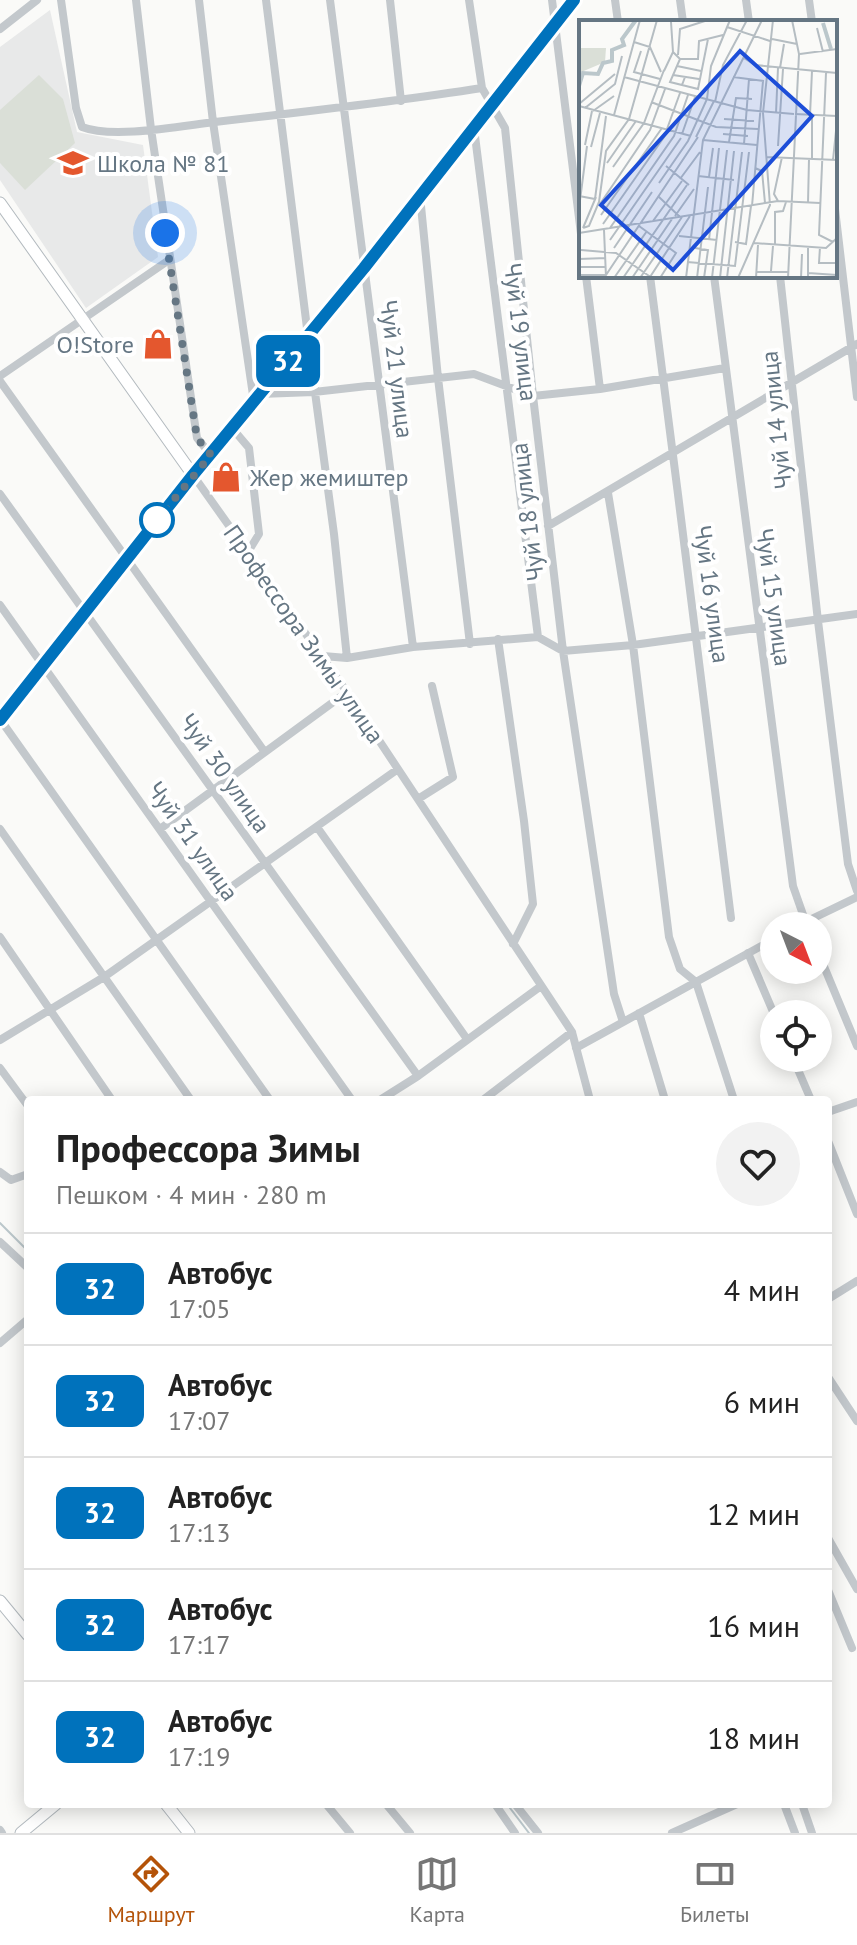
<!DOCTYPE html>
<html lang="ru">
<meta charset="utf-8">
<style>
:root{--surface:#fff;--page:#f2f2f2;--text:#222;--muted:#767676;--line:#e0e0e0;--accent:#b45309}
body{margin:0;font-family:"PT Sans",sans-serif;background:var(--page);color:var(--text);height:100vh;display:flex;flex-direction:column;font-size:30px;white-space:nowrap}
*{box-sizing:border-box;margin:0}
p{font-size:26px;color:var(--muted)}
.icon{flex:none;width:44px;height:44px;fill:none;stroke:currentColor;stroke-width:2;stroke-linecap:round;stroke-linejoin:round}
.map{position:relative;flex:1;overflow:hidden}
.details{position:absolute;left:24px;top:1096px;width:808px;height:712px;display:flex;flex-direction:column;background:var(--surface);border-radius:8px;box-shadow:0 4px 20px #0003}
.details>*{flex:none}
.badge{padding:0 16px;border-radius:12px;font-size:28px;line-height:52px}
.needle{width:52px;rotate:138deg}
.fabs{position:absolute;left:760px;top:912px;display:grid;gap:16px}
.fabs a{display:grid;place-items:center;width:72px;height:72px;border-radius:50%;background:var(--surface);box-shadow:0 4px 20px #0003;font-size:40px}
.you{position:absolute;width:40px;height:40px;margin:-20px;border:6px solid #fff;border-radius:50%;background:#1a73e8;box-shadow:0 0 0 12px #1a73e833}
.map>.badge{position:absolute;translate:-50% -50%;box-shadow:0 0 0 4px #fff}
.round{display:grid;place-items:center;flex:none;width:84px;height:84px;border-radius:42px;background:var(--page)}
.summary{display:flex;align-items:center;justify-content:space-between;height:136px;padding:0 32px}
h1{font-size:38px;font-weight:700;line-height:60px}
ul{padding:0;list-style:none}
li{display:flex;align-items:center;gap:24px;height:112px;padding:0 32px;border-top:2px solid var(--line)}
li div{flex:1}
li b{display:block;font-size:30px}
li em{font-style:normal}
li .badge{min-width:88px;font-weight:700;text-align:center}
.tabs{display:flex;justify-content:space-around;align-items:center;height:112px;border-top:2px solid var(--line);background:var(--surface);font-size:22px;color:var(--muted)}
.tabs a{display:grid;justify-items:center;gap:4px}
.tabs .selected{color:var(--accent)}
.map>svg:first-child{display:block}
</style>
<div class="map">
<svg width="857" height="1833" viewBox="0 0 857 1833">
<rect width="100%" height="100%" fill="#fafaf8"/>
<path fill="#e8e9e9" d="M 50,10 L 77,132 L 143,145 L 158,257 L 86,308 L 0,180 L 0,47 Z"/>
<path fill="#dadfd7" d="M 39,75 L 63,99 L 75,143 L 25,190 L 0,163 L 0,110 Z"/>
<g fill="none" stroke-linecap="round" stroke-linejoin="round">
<path stroke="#bbc7cb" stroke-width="2" d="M 0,1223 L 28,1251
M 507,1804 L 529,1833"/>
<g stroke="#b3babf" stroke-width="13">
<path id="secondary" d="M 0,203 L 193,475
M 0,720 L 193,475 L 364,268 L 492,105
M 0,1601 L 28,1635
M 166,1804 L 189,1833
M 21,1833 L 56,1804"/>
</g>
<path stroke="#c3c8cc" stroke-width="8" d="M 61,0 L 76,108 L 82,127 C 113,139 181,126 215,122 C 304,112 393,102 482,88
M 136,0 L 151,129 L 197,438 L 211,455
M 199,0 L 213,122 L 254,402
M 266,0 L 308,336
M 330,0 L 413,647
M 390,0 L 401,101
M 469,0 L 482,88 L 505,128 L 533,396 L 563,651 L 614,994 L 623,1022
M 552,0 L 581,234
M 615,0 L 618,22
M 680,0 L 683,22
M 746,0 L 749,22
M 809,0 L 812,22
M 0,29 L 37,0
M 492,105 L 574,0
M 474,128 L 538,637
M 420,196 L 438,378 L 470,644
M 835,209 L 857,397
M 586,276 L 600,389
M 650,276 C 677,490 706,704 731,918
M 714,276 L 793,886 L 807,926
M 780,276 L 818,621 L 848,864 L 857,891
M 310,355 L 334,534 L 347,658
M 0,376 L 169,260
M 0,381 L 264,751
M 260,394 L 314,392 L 474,374 L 533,396 L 600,389 L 725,368
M 232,428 L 249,448 L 259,534 L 248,552
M 193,475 L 347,692 L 572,1032 L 590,1100
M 608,493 L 633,645 L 669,937 L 680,969 L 696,982 L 734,1100
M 0,494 L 418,1076
M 548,526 L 857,344
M 0,605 L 352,1100
M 498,639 L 524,821 L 533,904 L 513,944
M 323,656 L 347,658 L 413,647 L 538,637 L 563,651 L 633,645 L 857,614
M 0,719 L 270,1100
M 418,799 L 453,777 L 432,686
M 317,827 L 467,1039
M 0,829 L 191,1100
M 160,829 L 347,692
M 797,926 L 857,897
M 0,937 L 112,1100
M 818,952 L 857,1046
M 748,953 L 774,1014
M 639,1013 L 665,1100
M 0,1040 L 104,977 L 398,769
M 576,1048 L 774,939
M 793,1058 L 811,1100
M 0,1068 L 28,1106
M 380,1100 L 418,1076 L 541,986
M 483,1100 L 572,1032
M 828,1112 L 857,1102
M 828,1141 L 857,1214
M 0,1172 L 11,1180 L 28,1174
M 0,1242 L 28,1268
M 828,1299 L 857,1281
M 0,1343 L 28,1319
M 828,1377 L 857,1421
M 828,1538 L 857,1589
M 828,1590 L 852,1648
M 326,1804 L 350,1833
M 386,1804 L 410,1833
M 495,1804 L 515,1833
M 515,1804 L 538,1833
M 784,1804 L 795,1833
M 802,1804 L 812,1833
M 0,1830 L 2,1833
M 672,1833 L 737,1804"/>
<use href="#secondary" stroke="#fff" stroke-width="11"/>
</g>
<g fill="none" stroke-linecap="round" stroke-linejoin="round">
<g stroke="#fff" stroke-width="18">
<path id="line" d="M 0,720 L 193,475 L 364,268 L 574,0"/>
</g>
<use href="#line" stroke="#0072bc" stroke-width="12"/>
<path stroke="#657683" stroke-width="8" stroke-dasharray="0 14.4" d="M 157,520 L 211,455 L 197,438 L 165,233"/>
</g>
<defs>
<g id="school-bare" transform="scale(2.4)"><path d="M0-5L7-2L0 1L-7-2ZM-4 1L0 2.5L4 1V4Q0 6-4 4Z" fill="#e4572e" stroke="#fff" stroke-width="2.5" paint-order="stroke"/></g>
<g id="shop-bare" transform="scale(2.4)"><path d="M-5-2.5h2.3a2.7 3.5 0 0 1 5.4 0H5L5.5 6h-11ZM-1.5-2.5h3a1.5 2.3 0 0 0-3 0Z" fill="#e4572e" stroke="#fff" stroke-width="2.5" paint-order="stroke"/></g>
</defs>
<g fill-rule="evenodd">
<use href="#school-bare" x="73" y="163"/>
<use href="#shop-bare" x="158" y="344"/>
<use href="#shop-bare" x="226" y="477"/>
</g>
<circle fill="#fff" stroke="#0072bc" stroke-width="4" cx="157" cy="520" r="16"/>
<g text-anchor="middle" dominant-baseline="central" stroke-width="8" stroke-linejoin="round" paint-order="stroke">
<g font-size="24" fill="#657683" stroke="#fff" text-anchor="start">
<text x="97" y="163">Школа № 81</text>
<text x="134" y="344" text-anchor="end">O!Store</text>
<text x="250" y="477">Жер жемиштер</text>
</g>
<g font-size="24" fill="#657683" stroke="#fff">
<text transform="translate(521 332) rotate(83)">Чуй 19 улица</text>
<text transform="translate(397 369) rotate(83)">Чуй 21 улица</text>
<text transform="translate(776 420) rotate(-96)">Чуй 14 улица</text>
<text transform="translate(527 512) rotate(-97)">Чуй 18 улица</text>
<text transform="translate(712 594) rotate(82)">Чуй 16 улица</text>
<text transform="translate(774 597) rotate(82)">Чуй 15 улица</text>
<text transform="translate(304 634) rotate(55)">Профессора Зимы улица</text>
<text transform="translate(225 773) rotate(55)">Чуй 30 улица</text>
<text transform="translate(193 841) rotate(55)">Чуй 31 улица</text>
</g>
</g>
<g transform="translate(579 20)">
<rect width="258" height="258" fill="#fafaf8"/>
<path d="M 0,28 L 27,28 L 26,42 L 0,53 Z" fill="#dadfd7"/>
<path fill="none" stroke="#bbc7cb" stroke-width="4" d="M 244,3 L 252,29M 0,66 L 4,53 L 19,54 L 24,43 L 33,41 L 33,30 L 45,25 L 43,19 L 57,0"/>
<path fill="none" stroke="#b5bdc2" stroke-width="2" d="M 148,7 L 191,21M 238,8 L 244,32M 193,19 L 218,24M 55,22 L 71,27 L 82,52M 62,31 L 55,52 L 81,59M 94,32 L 101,39 L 119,39 L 120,21 L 144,15M 221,34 L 258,29M 99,35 L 101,9 L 129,0M 165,38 L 176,45 L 258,53M 101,39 L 91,62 L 103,65 L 106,57M 98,46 L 122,51M 201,48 L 205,24M 85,51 L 94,32 L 92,2M 247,53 L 240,215 L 254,222M 94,55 L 120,59M 45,57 L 168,90 L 215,94M 154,57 L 185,61M 103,65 L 119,69 L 129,19M 72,82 L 137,107 L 179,109M 136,82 L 144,45 L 168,0M 0,84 L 36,54M 0,86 L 112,116M 6,88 L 36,64 L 43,36M 14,91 L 35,76M 197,93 L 199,48M 216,94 L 258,96M 35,95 L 61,0M 231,95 L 233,51M 145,99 L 175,101M 88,109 L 101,73M 103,114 L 116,77M 144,114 L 169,116M 117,117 L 135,81M 124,120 L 178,125M 150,122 L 157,78 L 173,79M 165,124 L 170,59M 6,125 L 13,91M 199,126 L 204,49M 12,127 L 21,93M 187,137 L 258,140M 233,139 L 233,96M 254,140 L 258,101M 28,143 L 57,101M 87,146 L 110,165M 34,147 L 65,103 L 85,50M 176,148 L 183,151 L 186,183M 119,156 L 155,160M 130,157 L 134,128M 101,159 L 121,132M 80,163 L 109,121 L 128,79 L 132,46 L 151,0M 0,176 L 16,179 L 27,96M 80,177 L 101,197M 199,181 L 195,174 L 203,137M 229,183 L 230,139M 21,184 L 71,110 L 86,69M 173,186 L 184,61M 0,188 L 8,126M 22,195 L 83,108M 96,196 L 115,169M 74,201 L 103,161M 24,204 L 90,110M 60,206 L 97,233 L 81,258M 4,208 L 10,206 L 20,182 L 27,131 L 50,99 L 78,0M 4,208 L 17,177M 31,208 L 95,116 L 109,75M 25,210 L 27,257M 0,213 L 199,181 L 241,183M 100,216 L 138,220M 31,220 L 102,118M 130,220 L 140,128M 156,222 L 167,224 L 172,186M 175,223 L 247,228 L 258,218M 196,226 L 196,192 L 204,191 L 207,182M 241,227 L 240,243 L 258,243M 35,228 L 73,172M 116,228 L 129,230 L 125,258M 2,230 L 37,233 L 73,258M 0,239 L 27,238M 108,242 L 156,246 L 170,132M 0,247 L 27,247M 192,251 L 194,226M 178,252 L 209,252M 229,253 L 258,255M 0,255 L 27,255 L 119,117M 71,257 L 111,196M 35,258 L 68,211M 44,258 L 108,165M 53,258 L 93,199M 61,258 L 103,197M 107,258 L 124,120 L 183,0M 118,258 L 129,167M 133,258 L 148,130M 141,258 L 155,131M 148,258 L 163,132M 159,258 L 191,185 L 184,93 L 194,0M 177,258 L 179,225M 209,258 L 220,34 L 213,0M 222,258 L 223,234M 229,258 L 229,227"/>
<path fill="#1d4ed8" fill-opacity="0.15" stroke="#1d4ed8" stroke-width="4" d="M 161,31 L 233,96 L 94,250 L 22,185 Z"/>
<rect width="258" height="258" fill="none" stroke="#657683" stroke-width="4"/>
</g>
</svg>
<div class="fabs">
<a><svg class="needle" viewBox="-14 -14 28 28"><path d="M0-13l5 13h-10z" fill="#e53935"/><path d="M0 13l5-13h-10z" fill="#767676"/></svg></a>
<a><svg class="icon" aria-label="locate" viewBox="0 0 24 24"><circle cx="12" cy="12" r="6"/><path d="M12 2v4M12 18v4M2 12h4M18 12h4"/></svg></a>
</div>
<div class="you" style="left:165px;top:233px"></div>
<b class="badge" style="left:288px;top:361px;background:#0072bc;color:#fff">32</b>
<section class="details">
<div class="summary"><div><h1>Профессора Зимы</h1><p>Пешком · 4 мин · 280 m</p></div><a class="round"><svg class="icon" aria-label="heart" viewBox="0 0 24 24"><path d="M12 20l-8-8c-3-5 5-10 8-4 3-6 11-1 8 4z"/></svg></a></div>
<ul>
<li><span class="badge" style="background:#0072bc;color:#fff">32</span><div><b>Автобус</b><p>17:05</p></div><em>4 мин</em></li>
<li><span class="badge" style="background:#0072bc;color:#fff">32</span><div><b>Автобус</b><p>17:07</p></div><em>6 мин</em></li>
<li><span class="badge" style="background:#0072bc;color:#fff">32</span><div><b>Автобус</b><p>17:13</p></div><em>12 мин</em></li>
<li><span class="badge" style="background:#0072bc;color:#fff">32</span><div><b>Автобус</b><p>17:17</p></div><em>16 мин</em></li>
<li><span class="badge" style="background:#0072bc;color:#fff">32</span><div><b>Автобус</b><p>17:19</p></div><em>18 мин</em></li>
</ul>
</section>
</div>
<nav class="tabs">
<a class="selected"><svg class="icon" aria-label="directions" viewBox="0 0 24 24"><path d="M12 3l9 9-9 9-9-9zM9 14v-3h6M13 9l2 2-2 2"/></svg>Маршрут</a>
<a><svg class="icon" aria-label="map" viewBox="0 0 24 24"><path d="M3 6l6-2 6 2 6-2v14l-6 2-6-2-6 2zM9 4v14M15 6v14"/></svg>Карта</a>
<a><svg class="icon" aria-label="tickets" viewBox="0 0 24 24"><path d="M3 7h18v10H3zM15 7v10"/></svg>Билеты</a>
</nav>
